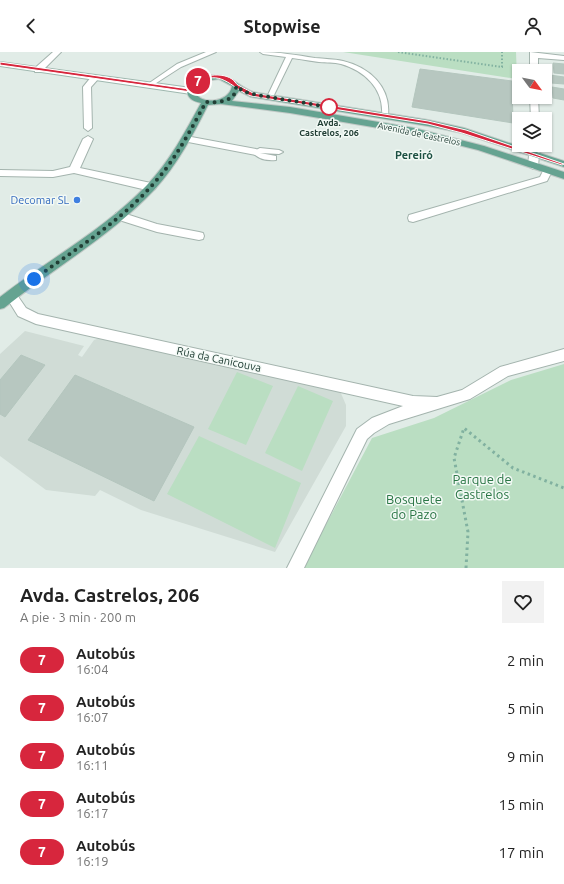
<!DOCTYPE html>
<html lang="es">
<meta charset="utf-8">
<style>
:root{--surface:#fff;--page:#f2f2f2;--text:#222;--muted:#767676}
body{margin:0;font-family:Ubuntu,sans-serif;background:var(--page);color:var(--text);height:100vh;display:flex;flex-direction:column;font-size:15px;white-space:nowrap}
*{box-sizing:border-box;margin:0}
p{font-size:13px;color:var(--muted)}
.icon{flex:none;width:22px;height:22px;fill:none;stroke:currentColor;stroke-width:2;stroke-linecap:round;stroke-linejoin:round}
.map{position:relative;height:516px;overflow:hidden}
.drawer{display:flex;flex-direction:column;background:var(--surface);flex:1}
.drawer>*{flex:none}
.badge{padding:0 8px;border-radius:13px;font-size:14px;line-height:26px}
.needle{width:26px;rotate:122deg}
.tools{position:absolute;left:512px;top:12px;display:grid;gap:8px}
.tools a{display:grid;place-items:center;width:40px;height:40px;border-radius:0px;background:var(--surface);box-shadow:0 1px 3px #0004;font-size:20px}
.you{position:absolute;width:20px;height:20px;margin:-10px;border:3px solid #fff;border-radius:50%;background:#1a73e8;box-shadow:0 0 0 6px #1a73e833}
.map>.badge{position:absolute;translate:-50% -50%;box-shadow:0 0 0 2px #fff}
.round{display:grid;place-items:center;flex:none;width:42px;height:42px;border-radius:0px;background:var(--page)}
.headline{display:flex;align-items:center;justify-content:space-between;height:68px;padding:0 20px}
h1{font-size:19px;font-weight:700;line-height:30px}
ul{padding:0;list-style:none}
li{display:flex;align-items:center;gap:12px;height:48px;padding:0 20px}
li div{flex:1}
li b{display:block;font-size:15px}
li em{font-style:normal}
li .badge{min-width:44px;font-weight:700;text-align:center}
header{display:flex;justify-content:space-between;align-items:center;height:52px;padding:0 20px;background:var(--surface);font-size:18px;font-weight:700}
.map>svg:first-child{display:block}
</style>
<header><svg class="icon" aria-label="back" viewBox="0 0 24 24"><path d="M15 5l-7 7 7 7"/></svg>Stopwise<svg class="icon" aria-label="person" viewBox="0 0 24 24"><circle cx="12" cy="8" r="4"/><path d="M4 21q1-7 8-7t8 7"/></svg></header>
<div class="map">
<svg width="564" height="516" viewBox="0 0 564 516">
<rect width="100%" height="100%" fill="#e1ece7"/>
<path fill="#d0dcd6" d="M 25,279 L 84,294 L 78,303 L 82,305 L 94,288 L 103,285 L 340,339 L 346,353 L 346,374 L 275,500 L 141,458 L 100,438 L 95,444 L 46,438 L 0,404 L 0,302 Z"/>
<path fill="#badec2" d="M 343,0 L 516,0 L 517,27 Z
M 564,312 L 564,516 L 303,516 L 372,386 L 434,366 L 511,328 Z
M 237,320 L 273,334 L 246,393 L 208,377 Z
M 298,334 L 333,349 L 302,419 L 265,401 Z
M 199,384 L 301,431 L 275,496 L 167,442 Z"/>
<path fill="#b7c7c0" stroke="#b4c6be" d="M 553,11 L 564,12 L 564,22 L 554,21 Z
M 420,17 L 512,29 L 513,71 L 412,55 Z
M 550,23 L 564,25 L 564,32 L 551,31 Z
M 552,35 L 564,37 L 564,48 L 553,46 Z
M 21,303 L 45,313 L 5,365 L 0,362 L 0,328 Z
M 75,323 L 194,375 L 154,449 L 28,388 Z"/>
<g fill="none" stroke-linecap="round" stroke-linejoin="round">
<g stroke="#a4b4ae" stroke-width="2">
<path id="service" d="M 206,0 L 216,0 L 181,15 L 150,35 L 145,34 L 177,12 Z
M 260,0 C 279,0 296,3 315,6 C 324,7 334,7 343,9 C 369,15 391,35 388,63 L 385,65 L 382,63 C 384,37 365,19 341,12 C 334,10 326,11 319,10 C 310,9 301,7 292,6 L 273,45 L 268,46 L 267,45 L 286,5 L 263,2 Z
M 260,96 L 279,98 L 283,100 L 279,102 L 260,101 L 276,104 L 276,108 C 267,109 258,107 252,100 Z"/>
</g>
<g stroke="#a4b4ae" stroke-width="2">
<path id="minor" d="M 53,0 L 61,0 L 41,20 L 35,20 L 35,16 Z
M 530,0 L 564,4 L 564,8 L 538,6 L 538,19 L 530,19 Z
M 92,24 L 95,24 L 99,26 L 91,35 L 92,76 L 88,79 L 84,76 L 83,35 Z
M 530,45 L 538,45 L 539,67 L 531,67 Z
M 88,84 L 93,87 L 80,116 L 151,131 L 155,133 L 156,135 L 155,137 L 151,139 L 74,121 L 53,125 L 0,124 L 0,118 L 53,119 L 70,115 L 83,87 Z
M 186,84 L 256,97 L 261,100 L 256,103 L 183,89 L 181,87 Z
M 530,93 L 540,93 L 538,114 L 533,117 L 528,114 Z
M 547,116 L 552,119 L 547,129 L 413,170 L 409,169 L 408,166 L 409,163 L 540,125 L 544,117 Z
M 120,160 L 157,172 L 199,180 L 203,181 L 204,184 L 203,187 L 199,188 L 157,180 L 116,167 L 115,164 L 116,161 Z
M 11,238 L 15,240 L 26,256 L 38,262 L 413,344 L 437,345 L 462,338 L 500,315 L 564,297 L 564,309 L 508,324 L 470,347 L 389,372 L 374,381 L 367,387 L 304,516 L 287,516 L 357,377 L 372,366 L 403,354 L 36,272 L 18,264 L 5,243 L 7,240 Z"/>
</g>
<g stroke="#9fb8af" stroke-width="2">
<path id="secondary" d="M 0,10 L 191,36 L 195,39 L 191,42 L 0,14 Z"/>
</g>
<g stroke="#c1c9c6" stroke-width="2">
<path id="primary" d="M 211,23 C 231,22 236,33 253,40 L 428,68 L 464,76 L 564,109 L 564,115 L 462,81 L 428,74 L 251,45 L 239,39 L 232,49 L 290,55 L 414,76 L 484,94 L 564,120 L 564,127 L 478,98 L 414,82 L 290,61 L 221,52 L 208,53 C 193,83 177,113 155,137 C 111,184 54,216 4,256 L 0,257 L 0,245 C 49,207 104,178 147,133 C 170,109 185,80 201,51 C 193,49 188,47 187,39 C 192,29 200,26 211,23 ZM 219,27 L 232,34 C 229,52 198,53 195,39 C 200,30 209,28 219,27 Z"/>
</g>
<path stroke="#81b1a0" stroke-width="2" stroke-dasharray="1.5 2" stroke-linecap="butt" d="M 398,0 L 502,15 L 502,0"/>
<path stroke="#81b1a0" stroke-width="3" stroke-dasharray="2.5 3.5" stroke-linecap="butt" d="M 466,516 L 468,480 L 454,406 L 464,376 L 513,416 L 564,436"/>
<use href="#service" fill="#fff" fill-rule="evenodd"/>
<use href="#minor" fill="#fff" fill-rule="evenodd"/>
<use href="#secondary" fill="#fff" fill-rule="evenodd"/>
<use href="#primary" fill="#65a391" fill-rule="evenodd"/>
</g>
<path fill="#d7263d" stroke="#fff" d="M 0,10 L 189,37 C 195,23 220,19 232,27 C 234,28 236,32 238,33 C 243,36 248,38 253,41 L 428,69 L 466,78 L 564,112 L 562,113 L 462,81 L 428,72 L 251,44 C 234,38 222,18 202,29 C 197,32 195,38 191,40 L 0,13 Z"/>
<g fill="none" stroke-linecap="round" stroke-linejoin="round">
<path stroke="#213e35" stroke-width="4" stroke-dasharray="0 7.2" d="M 34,227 C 79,195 126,166 161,123 C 179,101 192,75 206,50 C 217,51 237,50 236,34 L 245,40 L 257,43 L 329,55"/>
</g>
<circle fill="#fff" stroke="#d7263d" stroke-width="2" cx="329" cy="55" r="8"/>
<circle fill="#3f7fe0" stroke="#f2f9f5" stroke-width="1.5" cx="77" cy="148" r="4"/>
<g text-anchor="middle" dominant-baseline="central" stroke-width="3" stroke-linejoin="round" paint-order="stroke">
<g font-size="9" font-weight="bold" fill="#213e35" stroke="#f2f9f5">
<text x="329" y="71">Avda.<tspan x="329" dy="10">Castrelos, 206</tspan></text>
</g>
<g font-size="9" fill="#213e35" stroke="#f2f9f5">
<text transform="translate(419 82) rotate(12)">Avenida de Castrelos</text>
</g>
<g font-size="11" font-weight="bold" fill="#1c5042" stroke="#f2f9f5">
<text x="414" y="103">Pereiró</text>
</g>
<g font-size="11" fill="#366cbe" stroke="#f2f9f5" text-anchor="end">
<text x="69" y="148">Decomar SL</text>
</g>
<g font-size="11" fill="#213e35" stroke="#f2f9f5">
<text transform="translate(219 307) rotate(12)">Rúa da Canicouva</text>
</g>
<g font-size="13" fill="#2a7645" stroke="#f2f9f5">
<text x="482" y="427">Parque de<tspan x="482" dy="15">Castrelos</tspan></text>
<text x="414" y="447">Bosquete<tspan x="414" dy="15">do Pazo</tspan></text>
</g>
</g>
</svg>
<div class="tools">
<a><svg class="needle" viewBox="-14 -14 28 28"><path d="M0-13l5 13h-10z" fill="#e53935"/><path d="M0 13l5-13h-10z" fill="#767676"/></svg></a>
<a><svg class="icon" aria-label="layers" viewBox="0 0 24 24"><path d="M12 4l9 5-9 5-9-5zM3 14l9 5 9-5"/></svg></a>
</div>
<div class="you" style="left:34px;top:227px"></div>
<b class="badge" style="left:198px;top:29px;background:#d7263d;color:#fff">7</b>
</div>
<section class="drawer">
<div class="headline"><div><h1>Avda. Castrelos, 206</h1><p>A pie · 3 min · 200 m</p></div><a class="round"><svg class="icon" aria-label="heart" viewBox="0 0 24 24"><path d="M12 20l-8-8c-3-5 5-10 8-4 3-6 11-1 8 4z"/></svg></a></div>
<ul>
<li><span class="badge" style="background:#d7263d;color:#fff">7</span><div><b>Autobús</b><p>16:04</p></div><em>2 min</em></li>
<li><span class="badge" style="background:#d7263d;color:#fff">7</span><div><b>Autobús</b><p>16:07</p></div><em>5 min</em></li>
<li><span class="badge" style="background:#d7263d;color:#fff">7</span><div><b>Autobús</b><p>16:11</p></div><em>9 min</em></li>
<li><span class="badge" style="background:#d7263d;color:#fff">7</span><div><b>Autobús</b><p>16:17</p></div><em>15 min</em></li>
<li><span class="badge" style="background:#d7263d;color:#fff">7</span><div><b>Autobús</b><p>16:19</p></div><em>17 min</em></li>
</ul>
</section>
